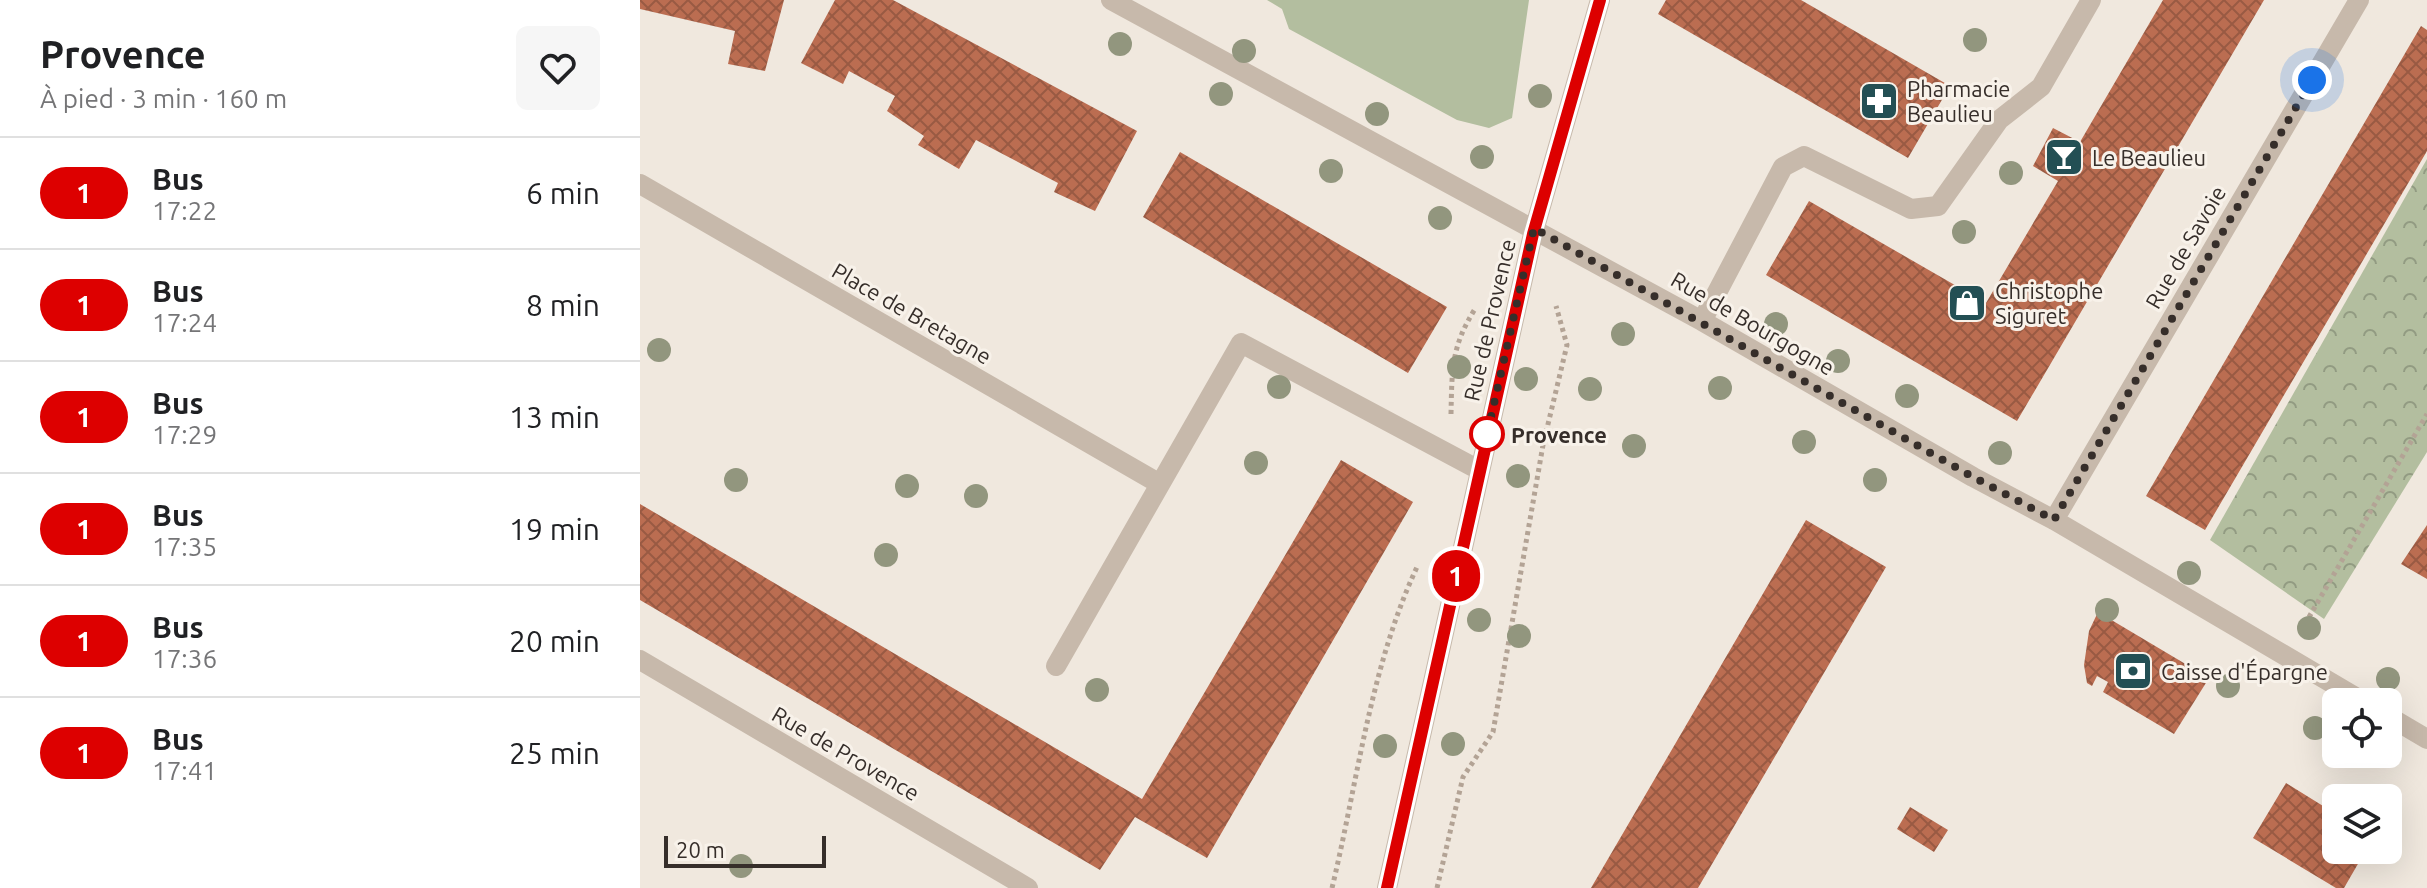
<!DOCTYPE html>
<html lang="fr">
<meta charset="utf-8">
<style>
:root{--surface:#fff;--page:#f6f6f6;--text:#202124;--muted:#757577;--line:#e0e0e0}
body{margin:0;font-family:Ubuntu,sans-serif;background:var(--page);color:var(--text);height:100vh;display:flex;flex-direction:column;font-size:30px;white-space:nowrap}
*{box-sizing:border-box;margin:0}
p{font-size:26px;color:var(--muted)}
.icon{flex:none;width:44px;height:44px;fill:none;stroke:currentColor;stroke-width:2;stroke-linecap:round;stroke-linejoin:round}
.map{position:relative;flex:1;overflow:hidden}
.drawer{display:flex;flex-direction:column;background:var(--surface);width:640px}
.drawer>*{flex:none}
.badge{padding:0 16px;border-radius:26px;font-size:28px;line-height:52px}
.buttons{position:absolute;left:1682px;top:688px;display:grid;gap:16px}
.buttons a{display:grid;place-items:center;width:80px;height:80px;border-radius:12px;background:var(--surface);box-shadow:0 8px 32px #0002;font-size:40px}
.scale{position:absolute;left:24px;bottom:20px;width:162px;box-sizing:border-box;padding-left:8px;border:4px solid #362e2a;border-top:0;font-size:22px;line-height:28px;white-space:nowrap;color:#362e2a;-webkit-text-stroke:6px #f8f2ea;paint-order:stroke}
.you{position:absolute;width:40px;height:40px;margin:-20px;border:6px solid #fff;border-radius:50%;background:#1a73e8;box-shadow:0 0 0 12px #1a73e833}
.map>.badge{position:absolute;translate:-50% -50%;box-shadow:0 0 0 4px #fff}
.round{display:grid;place-items:center;flex:none;width:84px;height:84px;border-radius:12px;background:var(--page)}
.headline{display:flex;align-items:center;justify-content:space-between;height:136px;padding:0 40px}
h1{font-size:38px;font-weight:600;line-height:60px}
ul{padding:0;list-style:none}
li{display:flex;align-items:center;gap:24px;height:112px;padding:0 40px;border-top:2px solid var(--line)}
li div{flex:1}
li b{display:block;font-size:30px}
li em{font-style:normal}
li .badge{min-width:88px;font-weight:700;text-align:center}
main{display:flex;flex:1;min-height:0}
.map>svg:first-child{display:block}
</style>
<main>
<section class="drawer">
<div class="headline"><div><h1>Provence</h1><p>À pied · 3 min · 160 m</p></div><a class="round"><svg class="icon" aria-label="heart" viewBox="0 0 24 24"><path d="M12 20l-8-8c-3-5 5-10 8-4 3-6 11-1 8 4z"/></svg></a></div>
<ul>
<li><span class="badge" style="background:#d00;color:#fff">1</span><div><b>Bus</b><p>17:22</p></div><em>6 min</em></li>
<li><span class="badge" style="background:#d00;color:#fff">1</span><div><b>Bus</b><p>17:24</p></div><em>8 min</em></li>
<li><span class="badge" style="background:#d00;color:#fff">1</span><div><b>Bus</b><p>17:29</p></div><em>13 min</em></li>
<li><span class="badge" style="background:#d00;color:#fff">1</span><div><b>Bus</b><p>17:35</p></div><em>19 min</em></li>
<li><span class="badge" style="background:#d00;color:#fff">1</span><div><b>Bus</b><p>17:36</p></div><em>20 min</em></li>
<li><span class="badge" style="background:#d00;color:#fff">1</span><div><b>Bus</b><p>17:41</p></div><em>25 min</em></li>
</ul>
</section>
<div class="map">
<svg width="1787" height="888" viewBox="0 0 1787 888">
<defs>
<pattern id="park-crowns" width="20" height="18" patternUnits="userSpaceOnUse" patternTransform="scale(2)"><rect width="20" height="18" fill="#b3be9f"/><path d="M2 6a3 3 0 1 1 6 0M12 15a3 3 0 1 1 6 0" fill="none" stroke="#929b82"/></pattern>
<pattern id="building-cross-hatch" width="8" height="8" patternUnits="userSpaceOnUse" patternTransform="scale(2)"><rect width="8" height="8" fill="#bb6d51"/><path d="M0 0l8 8M0 8l8-8" fill="none" stroke="#995a43"/></pattern>
</defs>
<rect width="100%" height="100%" fill="#f0e8de"/>
<path fill="#b3be9f" d="M 627,0 L 889,0 L 872,118 L 849,128 L 817,120 L 649,29 L 642,9 Z"/>
<path fill="url(#park-crowns)" d="M 1787,159 L 1787,452 L 1684,619 L 1570,540 Z"/>
<path fill="url(#building-cross-hatch)" d="M 0,0 L 144,0 L 125,71 L 88,64 L 95,31 L 0,9 Z
M 195,0 L 253,0 L 497,131 L 455,211 L 414,192 L 418,183 L 336,140 L 319,169 L 278,145 L 284,136 L 247,111 L 255,96 L 209,71 L 203,84 L 161,63 Z
M 1026,0 L 1161,0 L 1310,86 L 1268,158 L 1018,14 Z
M 1523,0 L 1624,0 L 1377,421 L 1126,275 L 1169,201 L 1346,303 L 1418,181 L 1393,166 L 1413,128 L 1440,142 Z
M 1781,26 L 1787,30 L 1787,151 L 1565,530 L 1506,496 Z
M 540,152 L 807,307 L 768,373 L 503,217 Z
M 701,460 L 773,502 L 567,858 L 495,817 L 460,870 L 0,600 L 0,504 L 502,799 Z
M 1166,520 L 1246,567 L 1058,888 L 951,888 Z
M 1787,525 L 1787,579 L 1761,564 Z
M 1458,612 L 1569,678 L 1534,734 L 1463,692 L 1468,682 L 1457,676 L 1452,686 L 1447,683 L 1444,665 L 1449,631 Z
M 1646,783 L 1696,814 L 1696,850 L 1726,850 L 1704,888 L 1696,888 L 1613,838 Z
M 1270,807 L 1308,830 L 1294,852 L 1257,829 Z"/>
<g fill="none" stroke-linecap="round" stroke-linejoin="round">
<path stroke="#b3a395" stroke-width="5" stroke-dasharray="4 4" stroke-linecap="butt" d="M 811,414 C 812,370 811,347 835,309
M 1665,624 L 1787,414
M 692,888 C 718,780 730,668 777,567
M 797,888 L 823,777 L 853,732 L 903,445 L 927,345 L 916,306"/>
<path stroke="#c7b9ab" stroke-width="20" d="M 471,0 L 1062,321 L 1333,477 L 1414,520 L 1724,702
M 0,184 L 520,484
M 1062,321 L 1143,167 L 1164,156 L 1271,209 L 1298,206 L 1359,120 L 1401,87 L 1451,0
M 1414,520 L 1719,0
M 0,660 L 388,888
M 416,666 L 601,343 L 839,470
M 1748,716 L 1787,739
M 747,888 L 893,234 L 960,0"/>
</g>
<g fill="#92967e">
<circle cx="1335" cy="40" r="12"/>
<circle cx="480" cy="44" r="12"/>
<circle cx="604" cy="51" r="12"/>
<circle cx="581" cy="94" r="12"/>
<circle cx="900" cy="96" r="12"/>
<circle cx="737" cy="114" r="12"/>
<circle cx="842" cy="157" r="12"/>
<circle cx="691" cy="171" r="12"/>
<circle cx="1371" cy="173" r="12"/>
<circle cx="800" cy="218" r="12"/>
<circle cx="1324" cy="232" r="12"/>
<circle cx="1136" cy="324" r="12"/>
<circle cx="983" cy="334" r="12"/>
<circle cx="19" cy="350" r="12"/>
<circle cx="1198" cy="361" r="12"/>
<circle cx="819" cy="367" r="12"/>
<circle cx="886" cy="379" r="12"/>
<circle cx="639" cy="387" r="12"/>
<circle cx="1080" cy="388" r="12"/>
<circle cx="950" cy="389" r="12"/>
<circle cx="1267" cy="396" r="12"/>
<circle cx="1164" cy="442" r="12"/>
<circle cx="994" cy="446" r="12"/>
<circle cx="1360" cy="453" r="12"/>
<circle cx="616" cy="463" r="12"/>
<circle cx="878" cy="476" r="12"/>
<circle cx="96" cy="480" r="12"/>
<circle cx="1235" cy="480" r="12"/>
<circle cx="267" cy="486" r="12"/>
<circle cx="336" cy="496" r="12"/>
<circle cx="246" cy="555" r="12"/>
<circle cx="1549" cy="573" r="12"/>
<circle cx="1467" cy="610" r="12"/>
<circle cx="839" cy="620" r="12"/>
<circle cx="1669" cy="628" r="12"/>
<circle cx="879" cy="636" r="12"/>
<circle cx="1748" cy="679" r="12"/>
<circle cx="1588" cy="686" r="12"/>
<circle cx="457" cy="690" r="12"/>
<circle cx="1675" cy="728" r="12"/>
<circle cx="813" cy="744" r="12"/>
<circle cx="745" cy="746" r="12"/>
<circle cx="101" cy="866" r="12"/>
</g>
<g fill="none" stroke-linecap="round" stroke-linejoin="round">
<g stroke="#fff" stroke-width="18">
<path id="line" d="M 747,888 L 893,234 L 960,0"/>
</g>
<use href="#line" stroke="#d00" stroke-width="12"/>
<path stroke="#362e2a" stroke-width="8" stroke-dasharray="0 14.4" d="M 847,434 L 846,439 L 894,228 L 1333,477 L 1414,520 L 1672,80"/>
</g>
<defs>
<g id="pharmacy-square" transform="scale(2)"><rect x="-9" y="-9" width="18" height="18" rx="4" fill="#234f54" stroke="#f8f2ea"/><path d="M-2-6h4v4h4v4h-4v4h-4v-4h-4v-4h4Z" fill="#fff"/></g>
<g id="bar-square" transform="scale(2)"><rect x="-9" y="-9" width="18" height="18" rx="4" fill="#234f54" stroke="#f8f2ea"/><path d="M-6-5H6L.8 .8V4.5H3.5V6h-7V4.5H-.8V.8Z" fill="#fff"/></g>
<g id="shop-square" transform="scale(2)"><rect x="-9" y="-9" width="18" height="18" rx="4" fill="#234f54" stroke="#f8f2ea"/><path d="M-5-2.5h2.3a2.7 3.5 0 0 1 5.4 0H5L5.5 6h-11ZM-1.5-2.5h3a1.5 2.3 0 0 0-3 0Z" fill="#fff"/></g>
<g id="bank-square" transform="scale(2)"><rect x="-9" y="-9" width="18" height="18" rx="4" fill="#234f54" stroke="#f8f2ea"/><path d="M-6-4H6V4H-6ZM0-2.3a2.3 2.3 0 1 0 0 4.6a2.3 2.3 0 1 0 0-4.6Z" fill="#fff"/></g>
</defs>
<g fill-rule="evenodd">
<use href="#pharmacy-square" x="1239" y="101"/>
<use href="#bar-square" x="1424" y="157"/>
<use href="#shop-square" x="1327" y="303"/>
<use href="#bank-square" x="1493" y="671"/>
</g>
<circle fill="#fff" stroke="#d00" stroke-width="4" cx="847" cy="434" r="16"/>
<g text-anchor="middle" dominant-baseline="central" stroke-width="6" stroke-linejoin="round" paint-order="stroke">
<g font-size="22" fill="#362e2a" stroke="#f8f2ea" text-anchor="start">
<text x="1267" y="88">Pharmacie<tspan x="1267" dy="25">Beaulieu</tspan></text>
<text x="1452" y="157">Le Beaulieu</text>
<text x="1355" y="290">Christophe<tspan x="1355" dy="25">Siguret</tspan></text>
<text x="1521" y="671">Caisse d'Épargne</text>
</g>
<g font-size="22" fill="#362e2a" stroke="#f8f2ea">
<text transform="translate(1545 247) rotate(-60)">Rue de Savoie</text>
<text transform="translate(272 313) rotate(30)">Place de Bretagne</text>
<text transform="translate(849 320) rotate(-77)">Rue de Provence</text>
<text transform="translate(1113 323) rotate(30)">Rue de Bourgogne</text>
<text transform="translate(206 753) rotate(30)">Rue de Provence</text>
</g>
<g font-size="22" font-weight="bold" fill="#362e2a" stroke="#f8f2ea" text-anchor="start">
<text x="871" y="434">Provence</text>
</g>
</g>
</svg>
<div class="buttons">
<a><svg class="icon" aria-label="locate" viewBox="0 0 24 24"><circle cx="12" cy="12" r="6"/><path d="M12 2v4M12 18v4M2 12h4M18 12h4"/></svg></a>
<a><svg class="icon" aria-label="layers" viewBox="0 0 24 24"><path d="M12 4l9 5-9 5-9-5zM3 14l9 5 9-5"/></svg></a>
</div>
<div class="scale">20 m</div>
<div class="you" style="left:1672px;top:80px"></div>
<b class="badge" style="left:816px;top:576px;background:#d00;color:#fff">1</b>
</div>
</main>
